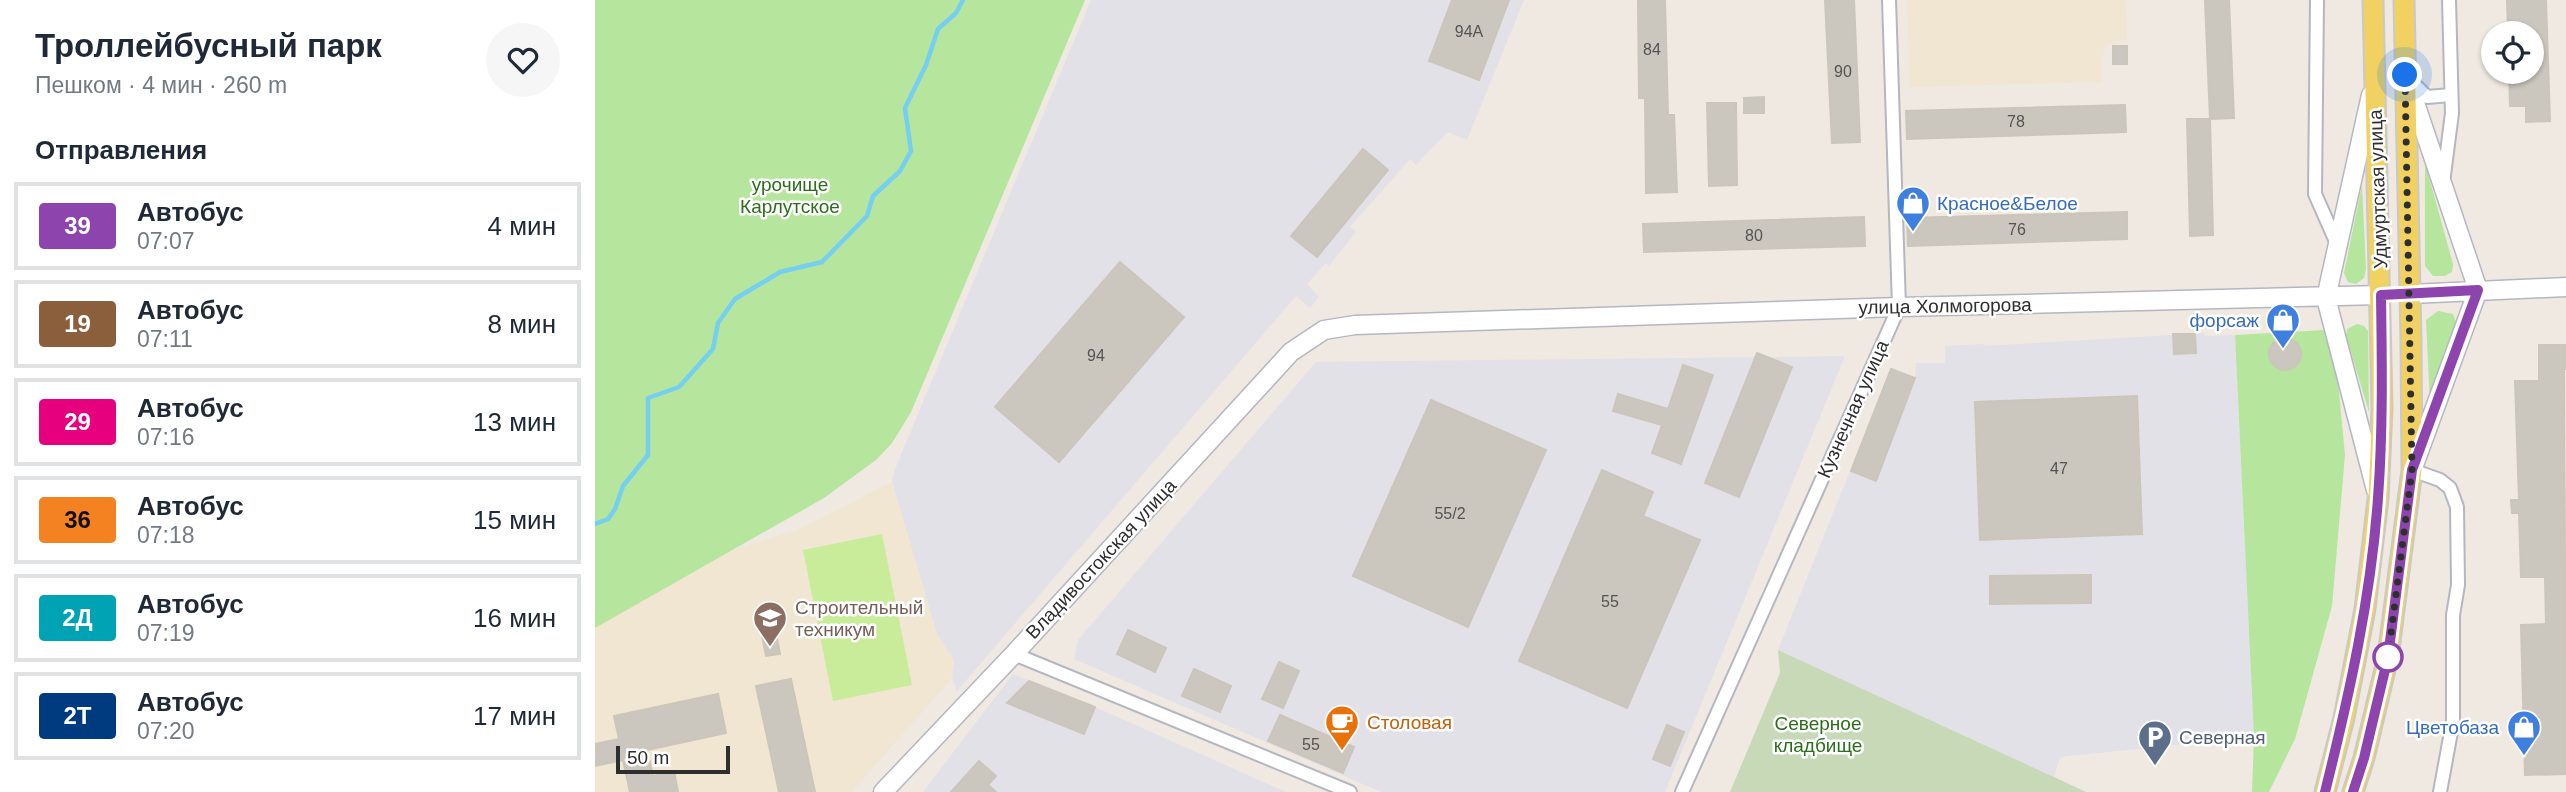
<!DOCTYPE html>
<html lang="ru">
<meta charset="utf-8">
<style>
:root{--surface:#fff;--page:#f6f6f7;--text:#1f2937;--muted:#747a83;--line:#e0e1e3}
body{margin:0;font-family:Arial,sans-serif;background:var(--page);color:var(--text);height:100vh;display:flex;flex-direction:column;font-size:26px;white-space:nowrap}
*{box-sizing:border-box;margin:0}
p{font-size:23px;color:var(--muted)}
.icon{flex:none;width:38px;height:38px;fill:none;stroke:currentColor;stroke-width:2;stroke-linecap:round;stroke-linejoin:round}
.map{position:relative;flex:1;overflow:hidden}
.panel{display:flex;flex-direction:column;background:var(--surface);width:595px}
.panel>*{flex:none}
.badge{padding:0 14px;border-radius:5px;font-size:24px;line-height:46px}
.controls{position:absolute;left:1886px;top:21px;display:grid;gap:14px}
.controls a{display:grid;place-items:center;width:63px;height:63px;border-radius:50%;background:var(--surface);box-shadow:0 2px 5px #0004;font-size:35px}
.scale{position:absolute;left:21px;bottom:18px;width:114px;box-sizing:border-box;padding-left:7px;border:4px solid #2e2e2e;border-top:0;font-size:19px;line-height:24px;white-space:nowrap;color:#2e2e2e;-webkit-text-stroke:5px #fff;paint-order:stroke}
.you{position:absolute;width:35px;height:35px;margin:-18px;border:5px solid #fff;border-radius:50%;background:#1a73e8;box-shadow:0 0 0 10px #1a73e833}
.map>.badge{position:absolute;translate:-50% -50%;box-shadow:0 0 0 4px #fff}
h2{padding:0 35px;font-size:26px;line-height:63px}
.round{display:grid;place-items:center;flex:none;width:74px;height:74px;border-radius:37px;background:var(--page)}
.head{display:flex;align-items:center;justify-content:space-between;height:119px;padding:0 35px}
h1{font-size:33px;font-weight:600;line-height:52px}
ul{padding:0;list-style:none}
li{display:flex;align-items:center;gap:21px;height:88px;margin:0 14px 10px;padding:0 21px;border:4px solid var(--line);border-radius:0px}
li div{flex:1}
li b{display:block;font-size:26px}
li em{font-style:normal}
li .badge{min-width:77px;font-weight:700;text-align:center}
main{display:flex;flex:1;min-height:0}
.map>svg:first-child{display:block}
</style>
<main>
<section class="panel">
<div class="head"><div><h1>Троллейбусный парк</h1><p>Пешком · 4 мин · 260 m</p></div><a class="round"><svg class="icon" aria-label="heart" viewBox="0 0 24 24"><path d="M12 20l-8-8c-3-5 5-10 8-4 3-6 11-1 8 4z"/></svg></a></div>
<h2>Отправления</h2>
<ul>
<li><span class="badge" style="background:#8e44ad;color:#fff">39</span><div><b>Автобус</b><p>07:07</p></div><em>4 мин</em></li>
<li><span class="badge" style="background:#8b5e3c;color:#fff">19</span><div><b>Автобус</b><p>07:11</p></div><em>8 мин</em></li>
<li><span class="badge" style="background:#e6007e;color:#fff">29</span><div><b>Автобус</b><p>07:16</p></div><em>13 мин</em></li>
<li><span class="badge" style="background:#f58220;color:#111">36</span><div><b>Автобус</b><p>07:18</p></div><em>15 мин</em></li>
<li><span class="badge" style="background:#00a3b4;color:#fff">2Д</span><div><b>Автобус</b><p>07:19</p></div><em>16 мин</em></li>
<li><span class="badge" style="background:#003b80;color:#fff">2Т</span><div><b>Автобус</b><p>07:20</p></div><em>17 мин</em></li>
</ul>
</section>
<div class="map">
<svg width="1971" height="792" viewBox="0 0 1971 792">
<rect width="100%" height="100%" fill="#efe9e1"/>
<path fill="#e3e1e8" d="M 496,0 L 929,0 L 872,140 L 853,132 L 821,165 L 815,159 L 755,227 L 761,232 L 734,266 L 731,263 L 712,284 L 724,297 L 715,308 L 701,296 L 362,691 L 357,678 L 359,661 L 342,634 L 297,482 L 300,469 Z
M 1609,333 L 1610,336 L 1640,335 L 1659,737 L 1465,757 L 1459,777 L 1183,650 L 1296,369 L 1320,378 L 1321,363 L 1350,363 L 1350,346 L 1389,344 L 1390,346 Z
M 1250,356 L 1070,792 L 786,792 L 479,659 L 483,640 L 721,362 Z
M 418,674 L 500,707 L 691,792 L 328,792 Z"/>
<path fill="#f0e6d1" d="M 1312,0 L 1531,0 L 1532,40 L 1518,41 L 1518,44 L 1511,45 L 1506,60 L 1507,82 L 1315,87 Z
M 297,482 L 342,634 L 359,661 L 357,678 L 257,792 L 0,792 L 0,624 L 143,548 L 205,529 Z"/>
<path fill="#b6e59e" d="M 0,0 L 490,0 L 316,412 L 297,443 L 281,460 L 229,498 L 0,628 Z
M 1830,163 L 1858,264 L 1857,272 L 1850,276 L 1838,276 L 1830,266 Z
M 1767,185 L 1771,269 L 1769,278 L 1761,284 L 1753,282 L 1749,273 Z
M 1843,311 L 1858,314 L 1861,322 L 1835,405 L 1831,320 Z
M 1762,324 L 1769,326 L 1773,331 L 1774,412 L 1751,336 L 1752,329 Z
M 1729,330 L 1743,382 L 1750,455 L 1737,606 L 1700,739 L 1674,792 L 1657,792 L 1659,737 L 1640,335 Z"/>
<path fill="#c8d9b8" d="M 1183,650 L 1459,777 L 1491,792 L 1135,792 L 1185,673 Z"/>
<path fill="#c9ec9a" d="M 287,534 L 317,685 L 238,701 L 208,550 Z"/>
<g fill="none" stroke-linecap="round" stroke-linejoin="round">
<path stroke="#75cff0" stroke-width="4.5" d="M 0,524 L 13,519 L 20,509 L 28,486 L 53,455 L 53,398 L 84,387 L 118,349 L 123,323 L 140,299 L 185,272 L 227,262 L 272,216 L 278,196 L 305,171 L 316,151 L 310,108 L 331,65 L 343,29 L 361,13 L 368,0"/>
</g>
<path fill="#cbc7bf" stroke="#cbc5ba" stroke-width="2" d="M 857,0 L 914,0 L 884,80 L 834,61 Z
M 1043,0 L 1070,0 L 1073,115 L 1079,115 L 1082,192 L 1051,193 L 1050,98 L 1044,98 Z
M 1230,0 L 1259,0 L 1265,142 L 1237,143 Z
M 1610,0 L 1634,0 L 1639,118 L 1615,119 Z
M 1912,0 L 1951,0 L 1955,121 L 1931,122 L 1931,106 L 1915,106 L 1914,72 L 1937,72 L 1937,33 L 1913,33 Z
M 1518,46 L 1532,46 L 1532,64 L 1518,64 Z
M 1169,97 L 1169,113 L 1149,113 L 1149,98 Z
M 1112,103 L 1141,103 L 1142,185 L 1114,186 Z
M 1530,105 L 1531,132 L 1312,139 L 1311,111 Z
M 1592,119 L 1615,119 L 1618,235 L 1595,236 Z
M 768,149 L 793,170 L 722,257 L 696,236 Z
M 1532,212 L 1532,239 L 1313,246 L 1312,218 Z
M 1269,217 L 1270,246 L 1049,252 L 1048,224 Z
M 525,262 L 589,317 L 464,462 L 400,407 Z
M 1578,334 L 1600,334 L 1601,353 L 1579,354 Z
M1674 354a16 16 0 1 1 32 0a16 16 0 1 1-32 0Z
M 1944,345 L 1971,345 L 1971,369 L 1969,369 L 1971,774 L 1930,775 L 1926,625 L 1951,624 L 1950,577 L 1926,577 L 1924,513 L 1917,513 L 1916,500 L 1924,500 L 1920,381 L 1944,381 Z
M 1162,353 L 1197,367 L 1144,497 L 1110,483 Z
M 1088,365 L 1118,375 L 1086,464 L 1057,453 L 1067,425 L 1018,411 L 1023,394 L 1073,409 Z
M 1296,369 L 1320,378 L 1281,481 L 1256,471 Z
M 1542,396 L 1547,534 L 1385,540 L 1380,402 Z
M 836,400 L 951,450 L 873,627 L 758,576 Z
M 1007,470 L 1058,492 L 1048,516 L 1105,540 L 1032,708 L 924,661 Z
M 1496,575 L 1496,603 L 1395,604 L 1395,576 Z
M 177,612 L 185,654 L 171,656 L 163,615 Z
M 533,630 L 571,648 L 560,672 L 522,654 Z
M 684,662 L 704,671 L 688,708 L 667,699 Z
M 599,669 L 636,686 L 625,712 L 587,696 Z
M 196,679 L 220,792 L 184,792 L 161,686 Z
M 434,681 L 500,707 L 489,734 L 412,703 Z
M 123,694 L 131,733 L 52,750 L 58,776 L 79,771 L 83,792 L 35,792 L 28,760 L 0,766 L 0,744 L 24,739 L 19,716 Z
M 685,715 L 759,747 L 748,773 L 673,741 Z
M 1072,725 L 1089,732 L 1075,766 L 1058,759 Z
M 384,761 L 401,776 L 393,785 L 401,792 L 356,792 Z"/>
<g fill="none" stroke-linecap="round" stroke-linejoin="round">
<g stroke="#b4b7c1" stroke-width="16">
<path id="street" d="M 1722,0 L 1720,194 L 1743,246
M 1814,79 L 1832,97 L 1856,95
M 1848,183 L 1857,113 L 1854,0
M 1817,470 L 1845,480 L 1855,488 L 1862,507 L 1863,585 L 1858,615 L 1858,721 L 1845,792
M 419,654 L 755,792
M 1087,792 L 1304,307 L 1294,0"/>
</g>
<g stroke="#b4b7c1" stroke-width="21">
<path id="secondary" d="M 1813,82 L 1883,290 L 1819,465
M 1776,95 L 1731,298 L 1781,490
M 1816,294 L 1971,287
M 288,792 L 419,654 L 696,352 L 729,330 L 760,325 L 1304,307 L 1786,295"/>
</g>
<g stroke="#c9c9c9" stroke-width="23">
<path id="primary" d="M 1730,792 L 1749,718 L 1770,609 L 1783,499 L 1787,408 L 1778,0
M 1758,792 L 1769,758 L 1793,657 L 1817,470 L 1816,341 L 1809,0"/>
</g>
<use href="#street" stroke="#fff" stroke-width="12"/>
<use href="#secondary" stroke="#fff" stroke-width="18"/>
<use href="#primary" stroke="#f2d163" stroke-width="19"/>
</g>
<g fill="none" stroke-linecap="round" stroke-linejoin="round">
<g stroke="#fff" stroke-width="16">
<path id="line" d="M 1730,792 C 1754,696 1776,598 1783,498 C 1788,431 1787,363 1786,295 L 1883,290 L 1817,470 L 1793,657 L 1769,758 L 1758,792"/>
</g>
<use href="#line" stroke="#8e44ad" stroke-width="10"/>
<path stroke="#2e2e2e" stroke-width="7" stroke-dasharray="0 12.6" d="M 1793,657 L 1817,470 L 1810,75"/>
</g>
<defs>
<g id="shop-pin" transform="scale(1.75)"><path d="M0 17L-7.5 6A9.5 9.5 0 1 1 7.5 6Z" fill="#3f7fe0" stroke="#fff"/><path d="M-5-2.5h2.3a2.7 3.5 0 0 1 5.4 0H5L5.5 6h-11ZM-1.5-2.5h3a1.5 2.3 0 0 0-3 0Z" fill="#fff"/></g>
<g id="university-pin" transform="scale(1.75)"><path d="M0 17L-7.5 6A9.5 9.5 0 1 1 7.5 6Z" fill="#8d6e63" stroke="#fff"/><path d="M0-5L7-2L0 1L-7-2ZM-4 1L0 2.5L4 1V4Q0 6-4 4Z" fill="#fff"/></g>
<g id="cafe-pin" transform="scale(1.75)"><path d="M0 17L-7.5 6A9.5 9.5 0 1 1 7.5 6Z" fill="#e8710a" stroke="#fff"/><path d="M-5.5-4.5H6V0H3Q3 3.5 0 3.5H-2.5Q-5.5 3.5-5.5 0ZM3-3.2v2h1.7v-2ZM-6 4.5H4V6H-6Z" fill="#fff"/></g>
<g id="parking-pin" transform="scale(1.75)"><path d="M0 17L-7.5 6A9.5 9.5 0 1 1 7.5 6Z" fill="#5c6f8a" stroke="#fff"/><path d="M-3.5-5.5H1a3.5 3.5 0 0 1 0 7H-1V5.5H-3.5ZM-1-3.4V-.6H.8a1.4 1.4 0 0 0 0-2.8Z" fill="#fff"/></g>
</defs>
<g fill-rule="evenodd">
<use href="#shop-pin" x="1318" y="203"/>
<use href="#shop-pin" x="1688" y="320"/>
<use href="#university-pin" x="175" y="618"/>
<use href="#cafe-pin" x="747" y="722"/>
<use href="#shop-pin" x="1929" y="727"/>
<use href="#parking-pin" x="1560" y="737"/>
</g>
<circle fill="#fff" stroke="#8e44ad" stroke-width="3.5" cx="1793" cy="657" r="14"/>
<g text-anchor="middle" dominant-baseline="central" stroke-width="5" stroke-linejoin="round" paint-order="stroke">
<g font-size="16" fill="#555452">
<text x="874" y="31">94А</text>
<text x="1057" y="49">84</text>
<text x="1248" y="71">90</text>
<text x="1421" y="121">78</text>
<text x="1422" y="229">76</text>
<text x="1159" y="235">80</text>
<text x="501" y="355">94</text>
<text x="1464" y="468">47</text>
<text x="855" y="513">55/2</text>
<text x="1015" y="601">55</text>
<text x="716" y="744">55</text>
</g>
<g font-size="19" fill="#2c6e1b" stroke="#fff">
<text x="195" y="184">урочище<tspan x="195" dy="22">Карлутское</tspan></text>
<text x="1223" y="723">Северное<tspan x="1223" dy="22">кладбище</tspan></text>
</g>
<g font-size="19" fill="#2e2e2e" stroke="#fff">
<text transform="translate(1783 189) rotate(-92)">Удмуртская улица</text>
<text transform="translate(1350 306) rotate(-1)">улица Холмогорова</text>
<text transform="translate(1258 409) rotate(-66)">Кузнечная улица</text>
<text transform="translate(506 559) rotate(-47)">Владивостокская улица</text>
</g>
<g font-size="19" fill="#366cbe" stroke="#fff" text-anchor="end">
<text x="1342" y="203" text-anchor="start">Красное&amp;Белое</text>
<text x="1664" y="320">форсаж</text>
<text x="1904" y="727">Цветобаза</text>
</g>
<g font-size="19" fill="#785e54" stroke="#fff" text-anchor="start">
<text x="200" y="607">Строительный<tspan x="200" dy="22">техникум</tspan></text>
</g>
<g font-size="19" fill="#c56008" stroke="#fff" text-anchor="start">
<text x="772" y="722">Столовая</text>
</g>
<g font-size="19" fill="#4e5e75" stroke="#fff" text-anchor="start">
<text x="1584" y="737">Северная</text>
</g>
</g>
</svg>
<div class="controls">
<a><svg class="icon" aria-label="locate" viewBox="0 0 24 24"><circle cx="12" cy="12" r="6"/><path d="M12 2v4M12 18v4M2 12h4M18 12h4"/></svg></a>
</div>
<div class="scale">50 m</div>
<div class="you" style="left:1810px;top:75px"></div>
</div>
</main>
